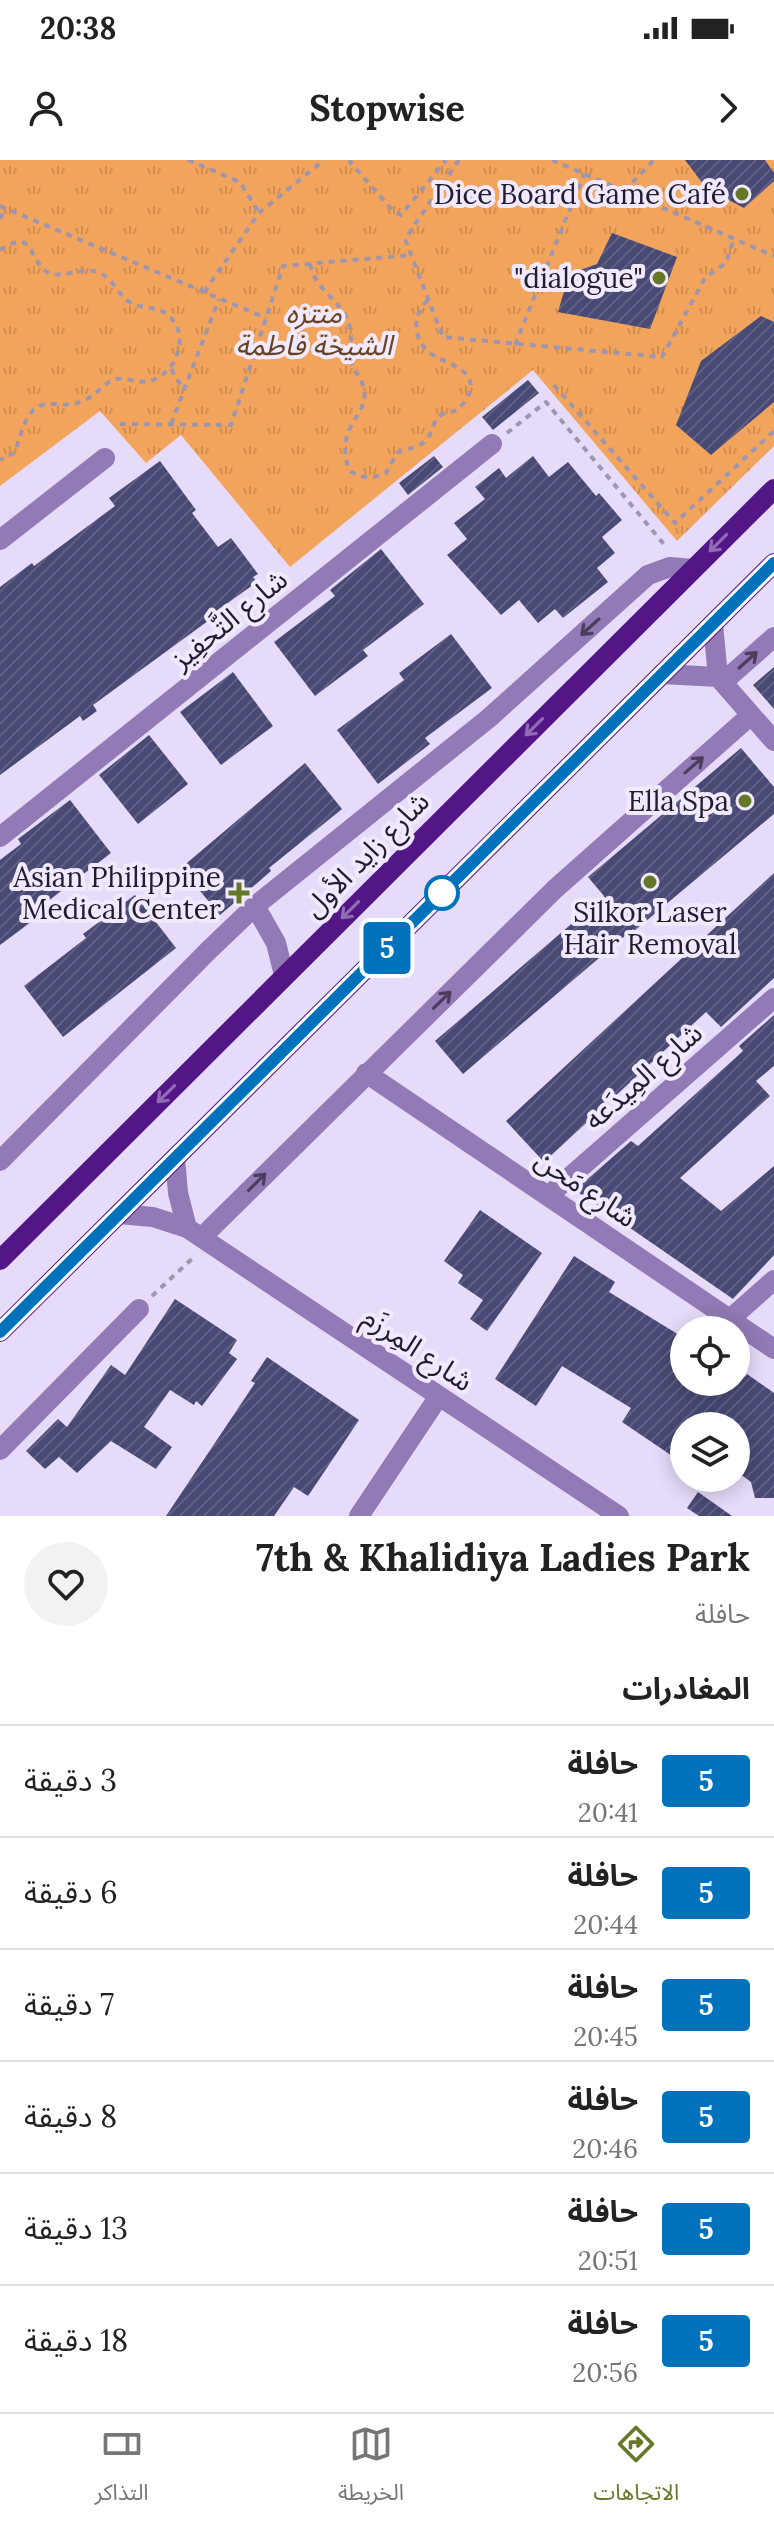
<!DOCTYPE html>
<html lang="ar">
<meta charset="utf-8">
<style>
:root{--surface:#fff;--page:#f2f2f2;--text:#222;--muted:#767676;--line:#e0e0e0;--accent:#647828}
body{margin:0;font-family:Lora,"Noto Sans Arabic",serif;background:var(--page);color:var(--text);direction:rtl;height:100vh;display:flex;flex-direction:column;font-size:30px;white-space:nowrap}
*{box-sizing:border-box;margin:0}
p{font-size:26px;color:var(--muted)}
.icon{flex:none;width:44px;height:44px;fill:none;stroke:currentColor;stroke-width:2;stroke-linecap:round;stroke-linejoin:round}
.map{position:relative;height:1356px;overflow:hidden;direction:ltr}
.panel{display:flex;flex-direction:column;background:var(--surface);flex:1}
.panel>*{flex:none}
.badge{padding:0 16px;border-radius:6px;font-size:28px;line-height:52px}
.fabs{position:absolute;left:670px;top:1156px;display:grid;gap:16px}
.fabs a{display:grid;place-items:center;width:80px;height:80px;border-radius:50%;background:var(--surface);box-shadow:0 4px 20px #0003;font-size:40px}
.map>.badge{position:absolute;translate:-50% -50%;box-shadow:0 0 0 4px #fff}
h2{padding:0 24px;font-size:30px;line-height:72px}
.round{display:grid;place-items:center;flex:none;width:84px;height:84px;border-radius:42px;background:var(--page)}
.head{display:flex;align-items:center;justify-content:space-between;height:136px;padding:0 24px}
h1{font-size:38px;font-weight:700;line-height:60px}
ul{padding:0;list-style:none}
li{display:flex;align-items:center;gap:24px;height:112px;padding:0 24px;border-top:2px solid var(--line)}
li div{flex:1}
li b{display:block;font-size:30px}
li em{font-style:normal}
li .badge{min-width:88px;font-weight:700;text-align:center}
.status{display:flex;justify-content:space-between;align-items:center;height:56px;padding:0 40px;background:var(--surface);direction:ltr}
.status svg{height:22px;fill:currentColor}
header{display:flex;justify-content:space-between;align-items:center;height:104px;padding:0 24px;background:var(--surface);font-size:36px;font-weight:700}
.tabs{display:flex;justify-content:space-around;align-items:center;height:112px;border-top:2px solid var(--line);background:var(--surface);font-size:22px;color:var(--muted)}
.tabs a{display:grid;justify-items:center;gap:4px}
.tabs .selected{color:var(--accent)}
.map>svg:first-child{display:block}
</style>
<div class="status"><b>20:38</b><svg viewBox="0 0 49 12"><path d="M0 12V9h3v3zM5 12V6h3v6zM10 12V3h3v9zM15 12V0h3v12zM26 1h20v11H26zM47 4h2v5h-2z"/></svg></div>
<header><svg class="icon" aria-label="forward" viewBox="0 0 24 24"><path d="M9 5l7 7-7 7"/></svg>Stopwise<svg class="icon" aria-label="person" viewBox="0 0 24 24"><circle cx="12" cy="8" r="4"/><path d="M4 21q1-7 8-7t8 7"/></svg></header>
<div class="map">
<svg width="774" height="1356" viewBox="0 0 774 1356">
<defs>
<pattern id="park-tufts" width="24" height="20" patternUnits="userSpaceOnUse" patternTransform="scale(2)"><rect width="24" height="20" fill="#f2a45c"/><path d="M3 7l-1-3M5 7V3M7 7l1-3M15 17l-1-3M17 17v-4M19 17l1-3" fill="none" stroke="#cf8d50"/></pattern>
<pattern id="building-hatch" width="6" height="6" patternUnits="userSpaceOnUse" patternTransform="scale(2)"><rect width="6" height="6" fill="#484974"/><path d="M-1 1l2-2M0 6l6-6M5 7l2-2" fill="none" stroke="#5f6083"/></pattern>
</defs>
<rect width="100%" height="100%" fill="#e6dbf9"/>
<path fill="url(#park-tufts)" d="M 0,0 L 774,0 L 774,286 L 677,381 L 533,210 L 290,407 L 181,275 L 146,303 L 100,251 L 0,326 Z"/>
<path fill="url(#building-hatch)" d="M 685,0 L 765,0 L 774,13 L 774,21 L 744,48 L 706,28 Z
M 612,73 L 677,97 L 650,169 L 558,152 L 569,114 L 597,104 Z
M 761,156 L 774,162 L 774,242 L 711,295 L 676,265 L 701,201 Z
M 528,220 L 539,233 L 493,270 L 482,257 Z
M 434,296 L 443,307 L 408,335 L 399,323 Z
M 533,296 L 549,317 L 568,302 L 596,336 L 599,333 L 622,360 L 602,377 L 615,393 L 597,408 L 608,422 L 563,458 L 555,449 L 538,463 L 519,440 L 501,455 L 447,395 L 467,379 L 454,363 L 485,339 L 475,327 L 499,308 L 506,318 Z
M 160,301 L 196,350 L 192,353 L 218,387 L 231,378 L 258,414 L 253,417 L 257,422 L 225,445 L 227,447 L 93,545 L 97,551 L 83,561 L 80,556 L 0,615 L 0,427 L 32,403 L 34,406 L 115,346 L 109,338 Z
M 381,389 L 424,444 L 363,490 L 368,496 L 315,536 L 274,482 L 335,436 L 330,430 Z
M 451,474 L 492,528 L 425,578 L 430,584 L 378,624 L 337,570 L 404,520 L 399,513 Z
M 774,507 L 774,549 L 753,525 Z
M 233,512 L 273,566 L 221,605 L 180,552 Z
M 149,575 L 188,624 L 138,664 L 99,615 Z
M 741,588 L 774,627 L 774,654 L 634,771 L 633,769 L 463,914 L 435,881 L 604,736 L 588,717 Z
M 305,603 L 342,649 L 269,708 L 271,711 L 220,755 L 181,708 Z
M 70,640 L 111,693 L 39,748 L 43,753 L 0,785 L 0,700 L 21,684 L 18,679 Z
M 774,713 L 774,818 L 721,867 L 706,852 L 544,1002 L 506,961 Z
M 135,735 L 176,788 L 63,877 L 24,826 L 86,778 L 83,774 Z
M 774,855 L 774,906 L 756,921 L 770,936 L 680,1018 L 721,1051 L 774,1006 L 774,1095 L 733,1139 L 575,1030 L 631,981 L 638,986 L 743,891 L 739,886 Z
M 480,1050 L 542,1093 L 487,1171 L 470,1159 L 483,1140 L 458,1123 L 463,1115 L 444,1101 Z
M 574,1096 L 615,1122 L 609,1132 L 684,1178 L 684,1222 L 736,1222 L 736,1212 L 745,1217 L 747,1214 L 774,1233 L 774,1338 L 755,1338 L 751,1322 L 736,1311 L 736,1266 L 684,1266 L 684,1304 L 622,1262 L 631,1248 L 562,1206 L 536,1246 L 495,1219 Z
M 175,1139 L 237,1180 L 229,1193 L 237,1199 L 202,1246 L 196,1241 L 194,1245 L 170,1230 L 144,1267 L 172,1287 L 156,1309 L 111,1281 L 77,1313 L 59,1297 L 45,1309 L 26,1291 L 58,1259 L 67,1267 L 111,1205 L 125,1215 Z
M 267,1197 L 359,1260 L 308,1336 L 294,1327 L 274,1356 L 166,1356 L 255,1223 L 251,1221 Z
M 698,1332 L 732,1356 L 699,1356 L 687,1348 Z"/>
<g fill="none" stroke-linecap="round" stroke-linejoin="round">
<path stroke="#9e95ae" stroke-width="4" stroke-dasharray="6 6" stroke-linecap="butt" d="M 188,0 L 240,22 L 259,53
M 352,0 L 350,2 L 394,52 L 401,55 L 446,0
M 459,0 L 405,79 L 443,177 L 662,197 L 705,118 L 726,103 L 734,79
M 552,0 L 774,96
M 624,31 L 654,0
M 0,46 L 266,158
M 0,59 L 5,48
M 0,90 C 37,66 26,101 50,114 C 67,117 84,106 100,113 C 114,119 118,136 131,143 C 142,149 157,146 167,154 C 191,174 178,210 153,220 C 140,225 128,217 116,219 C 103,223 97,235 85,240 C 74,245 65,245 54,244 C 25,241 23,273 14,293 L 0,300
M 310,104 C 315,127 332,135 344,153 C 356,172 348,183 351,201 C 353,211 362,218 364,229 C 369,258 334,264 349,310 C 361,319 373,319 386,313 L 397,293 C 406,288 417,289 425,281 C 433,274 432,261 441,255 C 446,251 453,253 458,249 C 462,246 467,238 469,234 C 479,209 443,203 430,193 C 412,179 412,154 428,140
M 204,132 L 259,53 L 324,0
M 515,185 L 584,14
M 171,209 L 184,231
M 554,225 L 675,363 L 774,271
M 120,264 L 231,265 L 283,106 L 411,95
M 171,264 L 219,139
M 507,273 L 546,242 L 667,388
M 152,1136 L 195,1096"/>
<path stroke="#917ab5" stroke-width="20" d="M 0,380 L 105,298
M 713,464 L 718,517 L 774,581
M 662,514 L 718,517
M 723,522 L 774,477
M 0,677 L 492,284
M 255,746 L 276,783 L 284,815
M 366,913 L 774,1189
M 175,998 L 178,1033 L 187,1068
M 0,1001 L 209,790 L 255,746 L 489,558 L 648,415 L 670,407 L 693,409
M 548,1036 L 774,838
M 119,1054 L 153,1057 L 187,1068 L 619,1356
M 202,1077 L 555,729 L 751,555
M 730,1159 L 774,1120
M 0,1290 L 139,1149
M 359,1356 L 439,1236"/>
<path stroke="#521687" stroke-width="20" d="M 0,1100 L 774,329
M 0,1172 L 774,403"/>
</g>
<defs><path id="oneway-shaft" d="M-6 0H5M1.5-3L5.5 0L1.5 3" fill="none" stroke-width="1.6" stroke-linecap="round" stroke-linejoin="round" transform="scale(2)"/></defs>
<g stroke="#926bb7">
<use href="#oneway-shaft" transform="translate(718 383) rotate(135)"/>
<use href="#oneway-shaft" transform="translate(534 567) rotate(135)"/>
<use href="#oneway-shaft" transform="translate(350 750) rotate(135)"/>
<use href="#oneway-shaft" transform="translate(166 934) rotate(135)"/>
</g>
<g stroke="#4a3d5d">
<use href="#oneway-shaft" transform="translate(590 467) rotate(138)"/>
<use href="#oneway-shaft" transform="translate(748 500) rotate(-42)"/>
<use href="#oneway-shaft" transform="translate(694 605) rotate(-41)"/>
<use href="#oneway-shaft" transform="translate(442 840) rotate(-44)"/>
<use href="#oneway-shaft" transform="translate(257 1022) rotate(-45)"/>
</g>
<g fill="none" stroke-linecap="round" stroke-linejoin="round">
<g stroke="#fff" stroke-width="18">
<path id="line" d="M 0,1172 L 774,403"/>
</g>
<use href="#line" stroke="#0072bc" stroke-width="12"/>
</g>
<g fill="#647828" stroke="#f1eafe" stroke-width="3">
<circle cx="742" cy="34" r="8"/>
<circle cx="659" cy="118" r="8"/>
<circle cx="745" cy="641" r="8"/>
<circle cx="650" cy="722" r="8"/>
<path d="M235 721h8v8h8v8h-8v8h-8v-8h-8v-8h8z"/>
</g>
<circle fill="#fff" stroke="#0072bc" stroke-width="4" cx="442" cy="733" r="16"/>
<g text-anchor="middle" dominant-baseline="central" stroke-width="8" stroke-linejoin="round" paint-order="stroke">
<g font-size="28" fill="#231c2e" stroke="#f1eafe" text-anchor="end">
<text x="726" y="34">Dice Board Game Café</text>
<text x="643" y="118">"dialogue"</text>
<text x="729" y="641">Ella Spa</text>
<text x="221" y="717">Asian Philippine<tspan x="221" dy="32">Medical Center</tspan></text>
<text x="650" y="752" text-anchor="middle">Silkor Laser<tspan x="650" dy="32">Hair Removal</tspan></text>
</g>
<g font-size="28" font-style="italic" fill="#674322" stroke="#f1eafe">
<text x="314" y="153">منتزه<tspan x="314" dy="32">الشيخة فاطمة</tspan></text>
</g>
<g font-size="28" fill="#231c2e" stroke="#f1eafe">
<text transform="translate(229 459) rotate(-39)">شارع التَّحفِيز</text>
<text transform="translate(366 694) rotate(-45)">شارع زايد الأول</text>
<text transform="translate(643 916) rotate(-41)">شارع المِيدَعه</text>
<text transform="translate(586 1028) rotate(34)">شارع مَحن</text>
<text transform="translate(418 1189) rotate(34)">شارع المِرزَم</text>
</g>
</g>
</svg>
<div class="fabs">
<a><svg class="icon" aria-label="locate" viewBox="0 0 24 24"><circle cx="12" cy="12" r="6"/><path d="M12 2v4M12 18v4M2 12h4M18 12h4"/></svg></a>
<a><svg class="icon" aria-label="layers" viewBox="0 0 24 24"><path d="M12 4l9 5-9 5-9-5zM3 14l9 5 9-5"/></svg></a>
</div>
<b class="badge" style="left:387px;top:788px;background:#0072bc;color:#fff">5</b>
</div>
<section class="panel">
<div class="head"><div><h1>7th &amp; Khalidiya Ladies Park</h1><p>حافلة</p></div><a class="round"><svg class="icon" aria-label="heart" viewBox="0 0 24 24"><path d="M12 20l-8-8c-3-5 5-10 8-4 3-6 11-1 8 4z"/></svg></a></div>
<h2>المغادرات</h2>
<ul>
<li><span class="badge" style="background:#0072bc;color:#fff">5</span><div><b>حافلة</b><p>20:41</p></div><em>3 دقيقة</em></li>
<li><span class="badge" style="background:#0072bc;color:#fff">5</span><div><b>حافلة</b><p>20:44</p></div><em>6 دقيقة</em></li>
<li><span class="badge" style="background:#0072bc;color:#fff">5</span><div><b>حافلة</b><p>20:45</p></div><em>7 دقيقة</em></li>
<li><span class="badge" style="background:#0072bc;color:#fff">5</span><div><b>حافلة</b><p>20:46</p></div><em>8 دقيقة</em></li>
<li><span class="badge" style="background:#0072bc;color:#fff">5</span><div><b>حافلة</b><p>20:51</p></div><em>13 دقيقة</em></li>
<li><span class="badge" style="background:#0072bc;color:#fff">5</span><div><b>حافلة</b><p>20:56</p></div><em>18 دقيقة</em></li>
</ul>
</section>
<nav class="tabs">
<a class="selected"><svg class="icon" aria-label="directions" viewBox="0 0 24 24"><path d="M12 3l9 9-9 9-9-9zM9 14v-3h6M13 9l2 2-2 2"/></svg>الاتجاهات</a>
<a><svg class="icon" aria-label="map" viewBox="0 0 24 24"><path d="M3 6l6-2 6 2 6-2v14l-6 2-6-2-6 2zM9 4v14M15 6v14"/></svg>الخريطة</a>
<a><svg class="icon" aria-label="tickets" viewBox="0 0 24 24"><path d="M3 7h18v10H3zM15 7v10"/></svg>التذاكر</a>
</nav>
